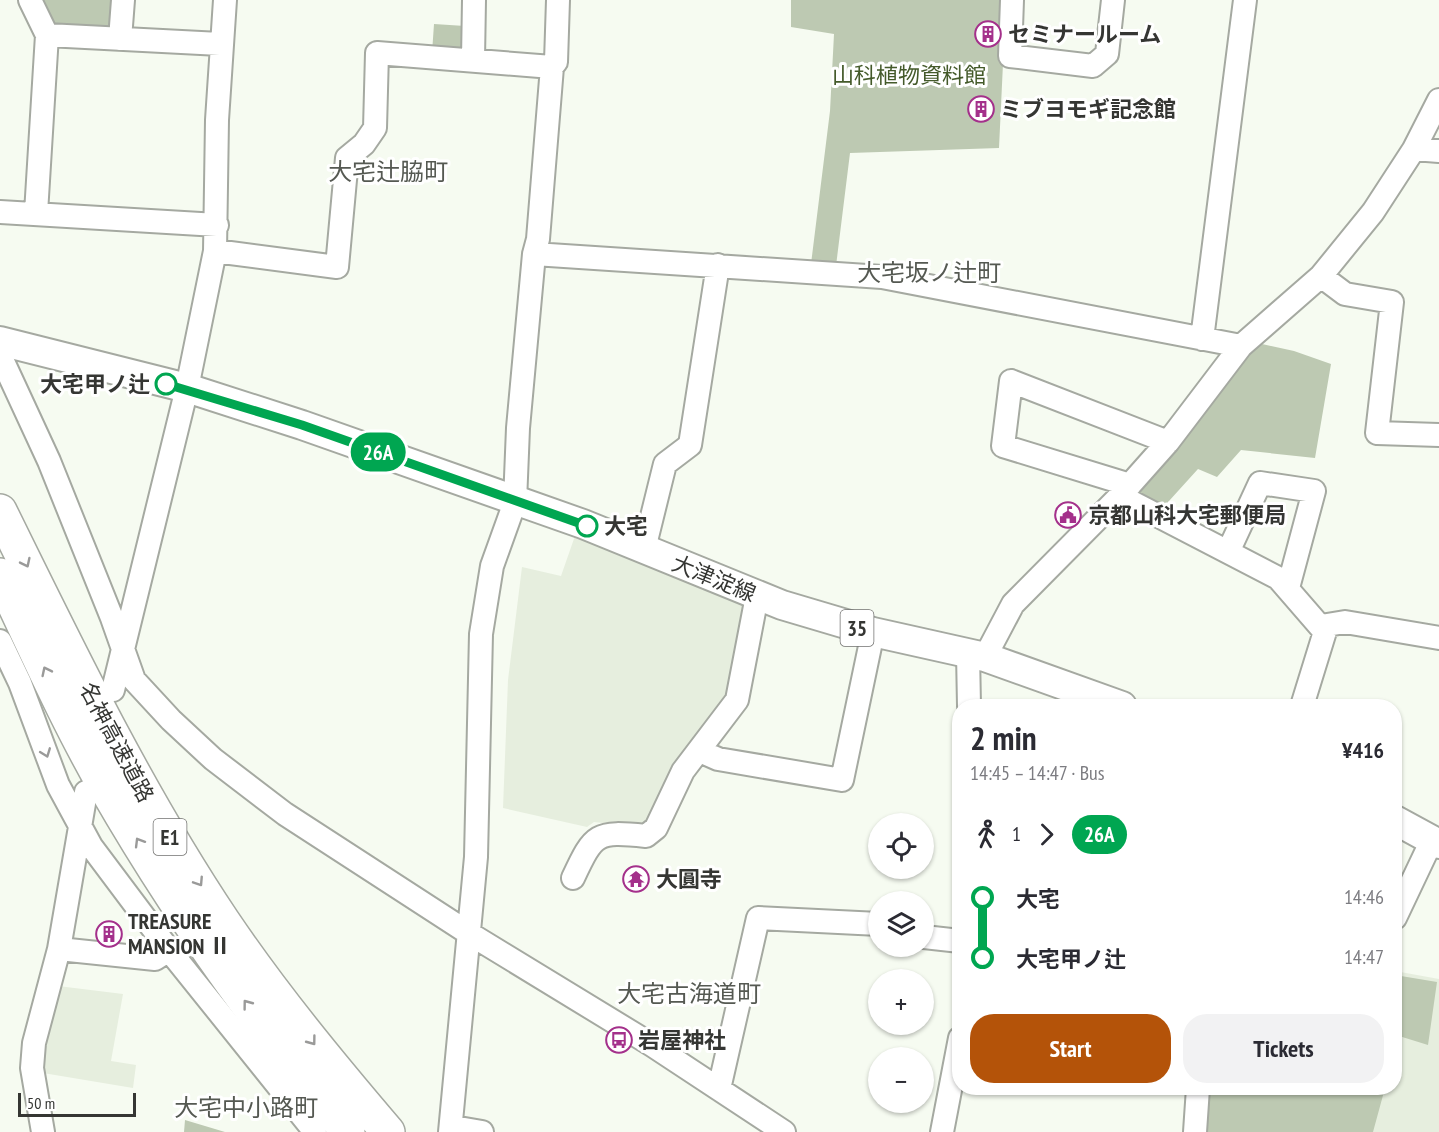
<!DOCTYPE html>
<meta charset="utf-8">
<style>
:root{--surface:#fff;--page:#f2f2f3;--text:#2b2b33;--muted:#7c7c81;--accent:#b45309}
body{margin:0;font-family:"PT Sans Narrow","Noto Sans JP",sans-serif;background:var(--page);color:var(--text);height:100vh;display:flex;flex-direction:column;font-size:22px;white-space:nowrap}
*{box-sizing:border-box;margin:0}
p{font-size:20px;color:var(--muted)}
.icon{flex:none;width:33px;height:33px;fill:none;stroke:currentColor;stroke-width:2;stroke-linecap:round;stroke-linejoin:round}
.map{position:relative;flex:1;overflow:hidden}
.drawer{position:absolute;left:952px;top:699px;width:450px;height:396px;display:flex;flex-direction:column;background:var(--surface);border-radius:24px;box-shadow:0 2px 4px #0004}
.drawer>*{flex:none}
.badge{padding:0 12px;border-radius:20px;font-size:21px;line-height:39px}
.fabs{position:absolute;left:868px;top:813px;display:grid;gap:12px}
.fabs a{display:grid;place-items:center;width:66px;height:66px;border-radius:50%;background:var(--surface);box-shadow:0 2px 4px #0004;font-size:30px}
.scale{position:absolute;left:18px;bottom:15px;width:118px;box-sizing:border-box;padding-left:6px;border:3px solid #353633;border-top:0;font-size:16px;line-height:21px;white-space:nowrap;color:#353633;-webkit-text-stroke:4px #fff;paint-order:stroke}
.map>.badge{position:absolute;translate:-50% -50%;box-shadow:0 0 0 3px #fff}
.legs{display:flex;align-items:center;gap:9px;height:66px;padding:0 18px;font-size:20px}
.legs p{margin-inline-start:auto}
.overview{display:flex;align-items:center;justify-content:space-between;height:102px;padding:0 18px}
h1{font-size:33px;font-weight:600;line-height:45px}
.primary-button{display:flex;gap:12px;margin-top:auto;padding:12px 18px}
.primary-button a{flex:1;height:69px;border-radius:24px;background:var(--accent);color:#fff;font-size:24px;font-weight:600;line-height:69px;text-align:center}
.primary-button a+a{background:var(--page);color:var(--text)}
ul{padding:0 18px;list-style:none}
li{display:flex;align-items:center;gap:21px;height:60px;font-size:22px}
li i{display:grid;place-items:center;width:9px;height:100%;margin:0 8px;background:currentColor}
li i::after{content:'';width:15px;height:15px;margin:-8px;border:4px solid;border-radius:50%;background:var(--surface)}
li p{margin-inline-start:auto}
li:first-child i{background:linear-gradient(#0000 50%,currentColor 0)}
li:last-child i{background:linear-gradient(currentColor 50%,#0000 0)}
.map>svg:first-child{display:block}
</style>
<div class="map">
<svg width="1439" height="1132" viewBox="0 0 1439 1132">
<rect width="100%" height="100%" fill="#f6fbf1"/>
<path fill="#e6eede" d="M 576,533 L 743,604 L 746,610 L 729,696 L 646,823 L 641,827 L 594,822 L 587,827 L 503,808 L 508,680 L 522,567 L 561,576 Z
M 1395,971 L 1439,979 L 1439,1132 L 1203,1132 L 1206,1088 L 1395,1088 Z
M 58,986 L 123,994 L 111,1061 L 136,1065 L 133,1088 L 43,1073 L 42,1048 Z"/>
<path fill="#bdc9b2" d="M 36,0 L 119,0 L 118,28 L 54,32 Z
M 791,0 L 1006,0 L 999,148 L 850,153 L 835,274 L 810,272 L 830,111 L 834,34 L 791,27 Z
M 434,24 L 465,26 L 464,49 L 432,53 Z
M 1253,342 L 1294,351 L 1331,364 L 1315,458 L 1241,450 L 1217,477 L 1198,469 L 1159,512 L 1133,499 Z
M 1395,975 L 1437,982 L 1428,1045 L 1399,1036 L 1395,1051 Z
M 1209,1088 L 1385,1088 L 1373,1132 L 1207,1132 Z
M 185,1120 L 225,1132 L 184,1132 Z"/>
<g fill="none" stroke-linecap="round" stroke-linejoin="round">
<g stroke="#a5a9a1" stroke-width="26">
<path id="minor" d="M 30,0 L 47,35 L 220,44
M 1012,0 L 1010,56 L 1093,66 L 1107,54 L 1113,0
M 120,39 L 123,0
M 473,59 L 474,0
M 1414,149 L 1439,151
M 0,212 L 217,225
M 36,213 L 47,35
M 215,251 L 337,267 L 347,158 L 364,144 L 375,128 L 377,53 L 552,67
M 534,254 L 882,277 L 1241,346
M 1321,276 L 1345,294 L 1392,302 L 1377,433 L 1439,435
M 1202,339 L 1245,0
M 0,355 L 49,461 L 112,618 L 134,680 L 171,720 L 213,759 L 285,814 L 470,934 L 652,1045 L 784,1132
M 1130,485 L 1003,446 L 1011,381 L 1168,442
M 1120,496 L 1278,578 L 1324,631
M 644,549 L 665,464 L 690,445 L 718,265
M 1228,552 L 1260,483 L 1314,491 L 1288,588
M 0,641 L 20,683 L 58,785 L 91,846 L 169,950 L 315,1132
M 968,653 L 969,706
M 985,657 L 1013,604 L 1120,496 L 1168,442 L 1241,346 L 1321,276 L 1373,212 L 1414,149 L 1439,100
M 113,690 L 187,388 L 215,251 L 217,120 L 225,0
M 1302,706 L 1327,625 L 1345,622 L 1439,638
M 700,751 L 718,759 L 842,780 L 873,632
M 573,878 C 594,833 596,831 646,836 L 656,828 L 683,771 L 737,700 L 757,596
M 1395,918 L 1432,840
M 924,937 L 960,941
M 59,949 L 155,959 L 169,950
M 719,1089 L 758,918 L 879,924
M 453,1127 L 482,1132
M 43,1132 L 32,1068 L 34,1043 L 59,949 L 86,792
M 450,1132 L 476,857 L 481,634 L 492,566 L 515,502 L 518,428 L 534,254 L 538,239 L 552,67 L 556,62 L 558,0
M 942,1132 L 960,1038
M 1195,1132 L 1198,1088"/>
</g>
<g stroke="#a5a9a1" stroke-width="32">
<path id="major" d="M 0,341 L 187,388 L 302,425 L 583,524 L 782,605 L 873,632 L 985,657 L 1122,706
M 1395,820 L 1439,844"/>
</g>
<g stroke="#a5a9a1" stroke-width="36">
<path id="highway" d="M 0,511 C 69,651 136,791 223,921 C 273,995 330,1064 388,1132
M 0,575 C 34,646 66,719 105,787 C 175,909 257,1024 348,1132"/>
</g>
<use href="#minor" stroke="#fff" stroke-width="22"/>
<use href="#major" stroke="#fff" stroke-width="28"/>
<use href="#highway" stroke="#fff" stroke-width="33"/>
</g>
<defs><path id="oneway-chevron" d="M-2-3.5L2.5 0L-2 3.5" fill="none" stroke-width="1.6" stroke-linecap="round" stroke-linejoin="round" transform="scale(1.5)"/></defs>
<g stroke="#9a9a99">
<use href="#oneway-chevron" transform="translate(26 563) rotate(64)"/>
<use href="#oneway-chevron" transform="translate(46 671) rotate(-116)"/>
<use href="#oneway-chevron" transform="translate(46 753) rotate(69)"/>
<use href="#oneway-chevron" transform="translate(139 842) rotate(-121)"/>
<use href="#oneway-chevron" transform="translate(199 882) rotate(57)"/>
<use href="#oneway-chevron" transform="translate(247 1004) rotate(-127)"/>
<use href="#oneway-chevron" transform="translate(312 1041) rotate(53)"/>
</g>
<g fill="none" stroke-linecap="round" stroke-linejoin="round">
<g stroke="#fff" stroke-width="14">
<path id="line-1" d="M 166,384 L 302,425 L 587,526"/>
</g>
<use href="#line-1" stroke="#00a651" stroke-width="9"/>
</g>
<defs>
<g id="building-ring" transform="scale(1.35)"><circle r="9.5" fill="#fff" stroke="#a4308b" stroke-width="1.5"/><path d="M-4-6H4V6H1V3H-1V6H-4ZM-2.5-4.3h1.7v1.8h-1.7ZM.8-4.3h1.7v1.8H.8ZM-2.5-1h1.7V.8h-1.7ZM.8-1h1.7V.8H.8Z" fill="#a4308b"/></g>
<g id="civic-ring" transform="scale(1.35)"><circle r="9.5" fill="#fff" stroke="#a4308b" stroke-width="1.5"/><path d="M-.6-6.5H3V-4.5H.6V-3L4-1V1h2V6H-6V1h2V-1L-.6-3ZM-1.2 2.5V6h2.4V2.5Z" fill="#a4308b"/></g>
<g id="temple-ring" transform="scale(1.35)"><circle r="9.5" fill="#fff" stroke="#a4308b" stroke-width="1.5"/><path d="M0-6L5-2H3V0L6.5 2.5H4V6H1.5V3h-3V6H-4V2.5H-6.5L-3 0V-2H-5Z" fill="#a4308b"/></g>
<g id="bus-ring" transform="scale(1.35)"><circle r="9.5" fill="#fff" stroke="#a4308b" stroke-width="1.5"/><path d="M-5-6H5V4H4V6H2V4H-2V6H-4V4H-5ZM-3.5-4V0h7V-4ZM-3.5 1.2v1.5H-2V1.2ZM2 1.2v1.5H3.5V1.2Z" fill="#a4308b"/></g>
</defs>
<g fill-rule="evenodd">
<use href="#building-ring" x="988" y="34"/>
<use href="#building-ring" x="981" y="109"/>
<use href="#civic-ring" x="1068" y="515"/>
<use href="#temple-ring" x="636" y="879"/>
<use href="#building-ring" x="109" y="934"/>
<use href="#bus-ring" x="619" y="1040"/>
</g>
<g fill="#fff" stroke="#00a651" stroke-width="3">
<circle cx="166" cy="384" r="10"/>
<circle cx="587" cy="526" r="10"/>
</g>
<g text-anchor="middle" dominant-baseline="central" stroke-width="6" stroke-linejoin="round" paint-order="stroke">
<g fill="#fff" stroke="#727270" stroke-width="1.5">
<rect x="840.5" y="610" width="33" height="36" rx="4.5"/>
<rect x="153.5" y="819" width="33" height="36" rx="4.5"/>
</g>
<g font-size="21" font-weight="bold" fill="#353633">
<text x="857" y="628">35</text>
<text x="170" y="837">E1</text>
</g>
<g font-size="22" font-weight="bold" fill="#353633" stroke="#fff" text-anchor="start">
<text x="1008" y="34">セミナールーム</text>
<text x="1000" y="109">ミブヨモギ記念館</text>
<text x="1088" y="515">京都山科大宅郵便局</text>
<text x="656" y="879">大圓寺</text>
<text x="128" y="921">TREASURE<tspan x="128" dy="25">MANSION Ⅱ</tspan></text>
<text x="638" y="1040">岩屋神社</text>
</g>
<g font-size="22" fill="#445a2a" stroke="#fff">
<text x="909" y="75">山科植物資料館</text>
</g>
<g font-size="22" font-weight="bold" fill="#353633" stroke="#fff" text-anchor="end">
<text x="150" y="384">大宅甲ノ辻</text>
<text x="604" y="526" text-anchor="start">大宅</text>
</g>
<g font-size="22" fill="#353633" stroke="#fff">
<text transform="translate(714 578) rotate(22)">大津淀線</text>
<text transform="translate(117 742) rotate(62)">名神高速道路</text>
</g>
<g font-size="24" fill="#555952" stroke="#fff">
<text x="388" y="171">大宅辻脇町</text>
<text x="929" y="272">大宅坂ノ辻町</text>
<text x="689" y="993">大宅古海道町</text>
<text x="246" y="1107">大宅中小路町</text>
</g>
</g>
</svg>
<div class="fabs">
<a><svg class="icon" aria-label="locate" viewBox="0 0 24 24"><circle cx="12" cy="12" r="6"/><path d="M12 2v4M12 18v4M2 12h4M18 12h4"/></svg></a>
<a><svg class="icon" aria-label="layers" viewBox="0 0 24 24"><path d="M12 4l9 5-9 5-9-5zM3 14l9 5 9-5"/></svg></a>
<a>+</a>
<a>−</a>
</div>
<div class="scale">50 m</div>
<b class="badge" style="left:378px;top:452px;background:#00a651;color:#fff">26A</b>
<section class="drawer">
<div class="overview"><div><h1>2 min</h1><p>14:45 – 14:47 · Bus</p></div><b>¥416</b></div>
<div class="legs"><svg class="icon" aria-label="walk" viewBox="0 0 24 24"><circle cx="13" cy="4" r="2"/><path d="M13 8l-2 6 4 7M11 14l-3 7M7 12l3-4h3l4 4"/></svg>1<svg class="icon" aria-label="forward" viewBox="0 0 24 24"><path d="M9 5l7 7-7 7"/></svg><b class="badge" style="background:#00a651;color:#fff">26A</b></div>
<ul>
<li><i style="color:#00a651"></i><b>大宅</b><p>14:46</p></li>
<li><i style="color:#00a651"></i><b>大宅甲ノ辻</b><p>14:47</p></li>
</ul>
<div class="primary-button"><a>Start</a><a>Tickets</a></div>
</section>
</div>
